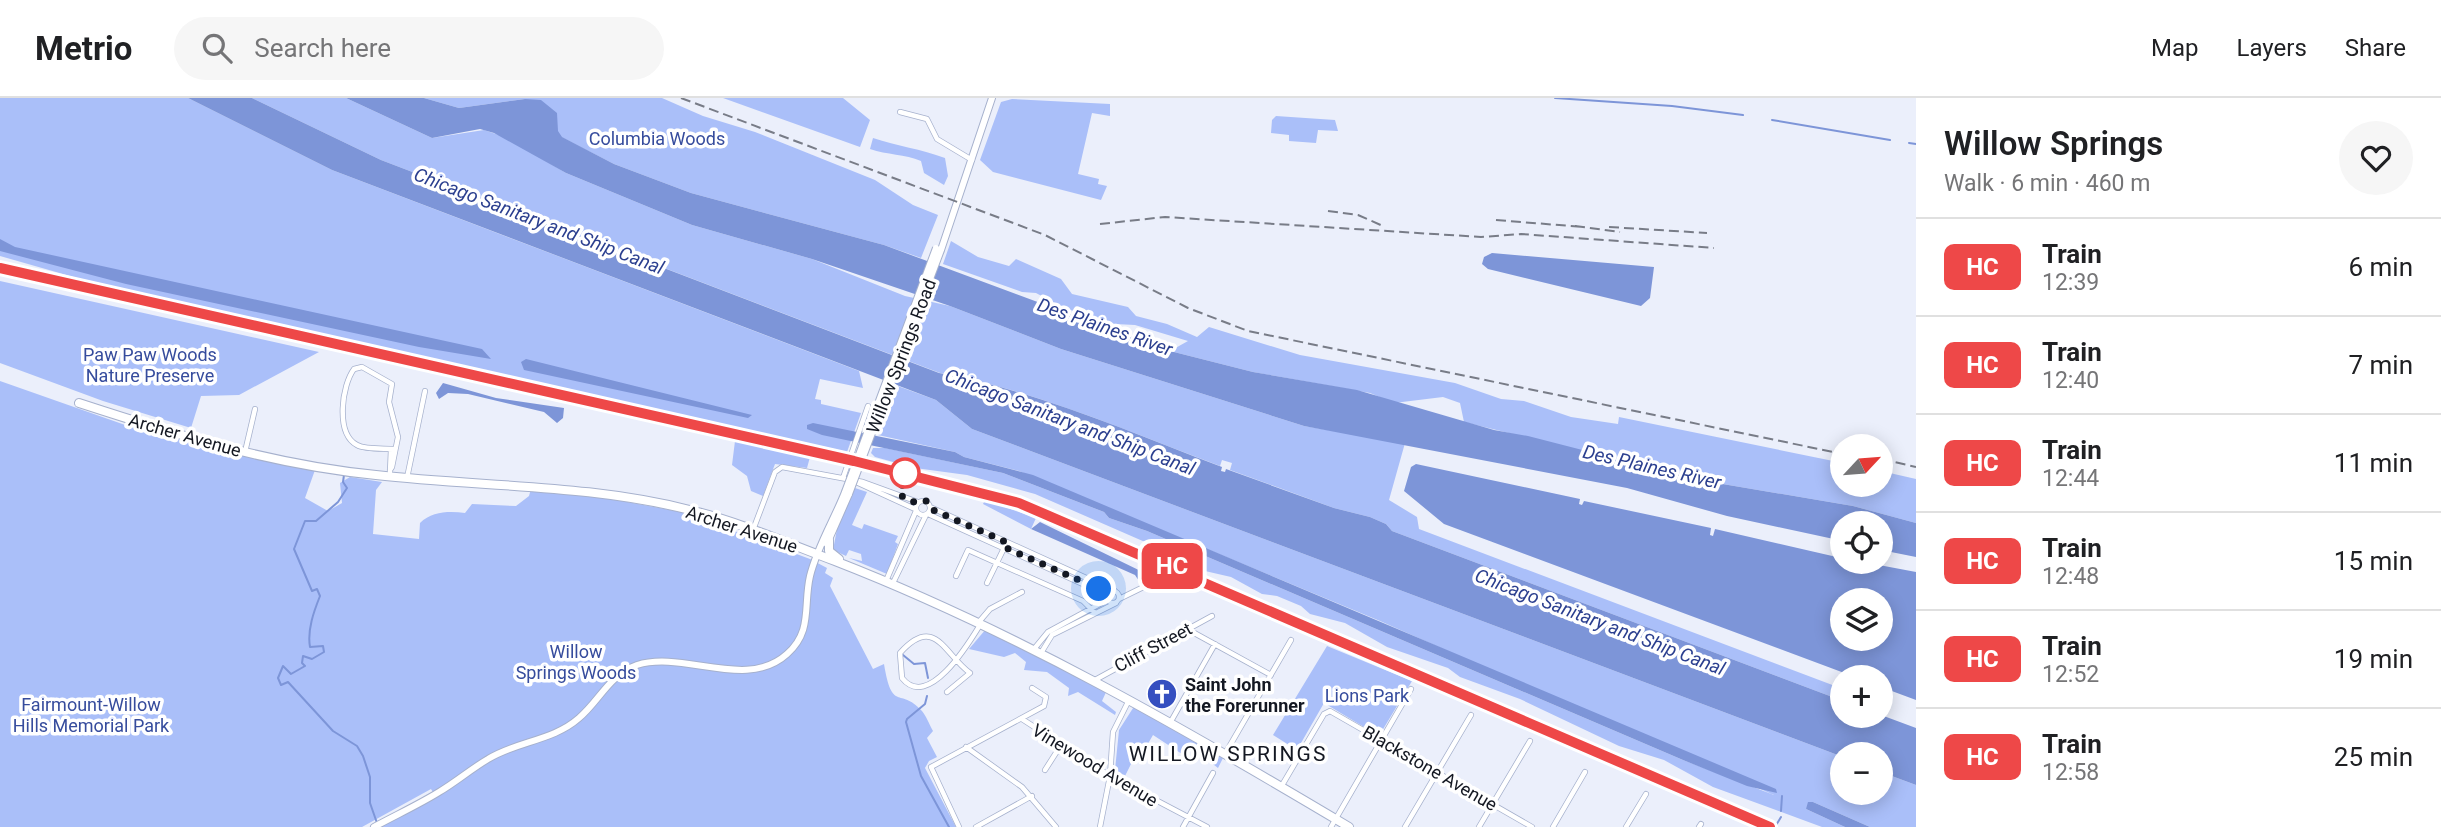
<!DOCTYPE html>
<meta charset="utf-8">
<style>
:root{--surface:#fff;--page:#f6f6f6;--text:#202124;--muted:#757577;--line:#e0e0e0}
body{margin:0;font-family:Roboto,sans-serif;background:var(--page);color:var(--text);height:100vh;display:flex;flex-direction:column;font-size:26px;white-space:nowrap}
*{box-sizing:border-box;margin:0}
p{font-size:23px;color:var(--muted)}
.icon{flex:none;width:38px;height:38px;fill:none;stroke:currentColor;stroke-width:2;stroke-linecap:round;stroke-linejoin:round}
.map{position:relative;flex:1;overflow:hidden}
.drawer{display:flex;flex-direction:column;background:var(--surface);width:525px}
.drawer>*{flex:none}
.badge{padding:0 14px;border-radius:10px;font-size:24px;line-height:46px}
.needle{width:46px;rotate:64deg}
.fabs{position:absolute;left:1830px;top:336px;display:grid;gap:14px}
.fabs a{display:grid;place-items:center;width:63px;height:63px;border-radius:50%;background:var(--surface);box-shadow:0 4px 18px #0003;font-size:35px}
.you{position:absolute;width:35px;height:35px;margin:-18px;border:5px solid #fff;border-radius:50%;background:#1a73e8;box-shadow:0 0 0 10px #1a73e833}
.map>.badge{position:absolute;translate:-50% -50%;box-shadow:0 0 0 4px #fff}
.round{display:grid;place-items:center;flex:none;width:74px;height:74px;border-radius:37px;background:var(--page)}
.summary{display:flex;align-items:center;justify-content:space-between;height:119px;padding:0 28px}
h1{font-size:33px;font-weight:600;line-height:52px}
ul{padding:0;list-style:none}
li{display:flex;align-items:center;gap:21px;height:98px;padding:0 28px;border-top:2px solid var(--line)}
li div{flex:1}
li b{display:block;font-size:26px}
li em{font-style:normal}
li .badge{min-width:77px;font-weight:700;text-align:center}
header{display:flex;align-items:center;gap:42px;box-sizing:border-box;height:98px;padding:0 35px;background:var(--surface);border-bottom:2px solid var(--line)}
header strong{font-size:33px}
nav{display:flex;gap:38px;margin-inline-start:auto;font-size:24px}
.search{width:490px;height:63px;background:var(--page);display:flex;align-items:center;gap:18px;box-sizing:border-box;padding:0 24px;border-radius:38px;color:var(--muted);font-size:26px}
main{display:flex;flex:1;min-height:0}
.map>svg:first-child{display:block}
</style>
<header>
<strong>Metrio</strong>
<div class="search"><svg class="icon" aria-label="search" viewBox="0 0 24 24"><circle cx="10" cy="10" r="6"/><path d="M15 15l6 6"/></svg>Search here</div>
<nav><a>Map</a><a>Layers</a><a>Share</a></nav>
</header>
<main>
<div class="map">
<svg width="1916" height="729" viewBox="0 0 1916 729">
<rect width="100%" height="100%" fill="#ebeffb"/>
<path fill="#aabff9" d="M 0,0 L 188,0 L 332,72 L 859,273 L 863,290 L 820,281 L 815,301 L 821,302 L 821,306 L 861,315 L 847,354 L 506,279 L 505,284 L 504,278 L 77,180 L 0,158 Z
M 252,0 L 346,0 L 432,40 L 484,32 L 505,39 L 566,75 L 692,127 L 812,161 L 905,198 L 950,208 L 1061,251 L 1304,328 L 1405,345 L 1389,402 L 1417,419 L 1419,431 L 1843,591 L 1843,603 L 1392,433 L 1386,426 L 1370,419 L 1334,410 L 1230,372 L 1232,365 L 1222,362 L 1220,368 C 1127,333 1037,293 940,275 L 381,62 Z
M 424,0 L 662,0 L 703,18 L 755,34 L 875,82 L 913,107 L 938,117 L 921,160 L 884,147 L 691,95 L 614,66 L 561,39 L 525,1 L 459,10 Z
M 723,0 L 843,0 L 870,22 L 860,49 Z
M 1012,1 L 1110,6 L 1110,18 L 1092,15 L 1078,76 L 1099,81 L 1098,86 L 1107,88 L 1101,102 L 993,74 L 980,62 L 1001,4 Z
M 1276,18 L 1335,22 L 1338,33 L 1318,32 L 1316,45 L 1289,43 L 1289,37 L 1271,35 L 1272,22 Z
M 873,40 C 897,48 921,51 945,60 L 948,78 L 944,87 L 924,75 L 921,63 C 905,56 887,57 870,51 Z
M 951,143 L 978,159 L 1009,168 L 1016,161 L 1061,181 L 1072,196 L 1128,209 L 1136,218 L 1167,226 L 1197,239 L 1209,229 L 1300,257 L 1455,285 L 1501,301 L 1524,303 L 1571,319 L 1618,326 L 1619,319 L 1843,365 L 1843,387 L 1881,387 L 1881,373 L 1916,381 L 1916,425 L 1853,408 L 1699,382 L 1464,324 L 1460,305 L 1443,299 L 1394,305 L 1370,295 L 1253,274 L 1170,253 L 1188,243 L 1135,227 L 1115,226 L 1064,210 L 1036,195 L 1022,194 L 943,166 Z
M 0,183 L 319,254 L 239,297 L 201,298 L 191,330 L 103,303 L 0,265 Z
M 0,283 L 165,341 L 184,341 L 315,372 L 305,400 L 328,413 L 342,405 L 340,385 L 350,379 L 382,384 L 376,392 L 373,436 L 419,441 L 420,425 C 432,413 450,413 465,415 L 472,406 L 516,408 L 529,398 L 531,391 L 601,399 L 686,415 L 810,461 L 827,470 L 825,475 L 833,480 L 830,488 L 873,571 L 884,566 C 892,615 900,589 921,612 C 926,617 929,626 933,633 L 927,640 L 937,659 L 929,663 L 925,670 L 956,729 L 372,729 L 434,696 L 431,691 L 362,729 L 0,729 Z
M 895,287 L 936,302 L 972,331 L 1843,659 L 1843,695 L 1881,695 L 1881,674 L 1916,687 L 1916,729 L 1870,729 L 1813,704 L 1806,711 L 1845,729 L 1822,729 L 1713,689 L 1664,662 L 1619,648 L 1520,601 L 1460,579 L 1448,570 L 1387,549 L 1345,525 L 1310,516 L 1301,508 L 1277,498 L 1262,496 L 1231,479 L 1205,473 L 1172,452 L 1145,444 L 1035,396 L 967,377 L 915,370 L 875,359 L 871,355 L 873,350 L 885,350 L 1003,375 L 1104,414 L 1109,420 L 1147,433 L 1683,662 L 1774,697 L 1380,523 L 1019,373 L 964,359 L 955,354 L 878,337 Z
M 735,343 L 810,359 L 807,370 L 775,366 L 763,398 L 751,393 L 747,378 L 732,367 Z
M 855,390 L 867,394 L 852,427 L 862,431 L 864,426 L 898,438 L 895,444 L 898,446 L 887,476 L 849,460 L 862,463 L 861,456 L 849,452 L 846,458 L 833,452 L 837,431 Z
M 985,402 L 1036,420 L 1031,431 L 983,406 Z
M 986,531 L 1107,592 L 1102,603 L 1116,614 L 1115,617 L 1078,594 L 1068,598 L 1069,590 L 1047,574 L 1024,572 L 1026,564 L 1015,555 L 1004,559 L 969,551 Z
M 1327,548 L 1412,583 L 1379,638 L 1324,605 L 1297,652 L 1273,637 Z
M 1135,607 L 1224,658 L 1218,670 L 1188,647 L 1182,656 L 1153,637 L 1138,663 L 1133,662 L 1125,678 L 1115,672 L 1119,632 Z"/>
<path fill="#7d95d8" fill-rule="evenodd" d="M 188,0 L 252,0 L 381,62 L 939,275 C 1038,293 1129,334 1222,369 L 1221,373 L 1225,374 L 1226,371 L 1334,410 L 1370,419 L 1386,426 L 1392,433 L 1843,603 L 1843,618 L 1881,617 L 1916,630 L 1916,687 L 1881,674 L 1881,656 L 1843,656 L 1843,659 L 972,331 L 936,302 L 332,72 Z
M 346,0 L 424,0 L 459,10 L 525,1 L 541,2 L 557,15 L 558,33 L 562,39 L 614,66 L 691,95 L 884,147 L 1170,253 L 1253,274 L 1357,292 L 1494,332 L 1528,338 L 1699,382 L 1853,408 L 1916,425 L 1916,459 L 1881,452 L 1881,425 L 1843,425 L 1843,443 L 1727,418 L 1627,390 L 1304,328 L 1061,251 L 950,208 L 812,161 L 692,127 L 566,75 L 494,35 L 480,31 L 432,40 Z
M 0,141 L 15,149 L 482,251 L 491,261 L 419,249 L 126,186 L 0,153 Z
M 1492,155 L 1654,169 L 1650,200 L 1641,208 L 1488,171 L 1482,166 L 1484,159 Z
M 526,261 L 752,317 L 748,320 L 524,272 L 521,264 Z
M 443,285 L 496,300 L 564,310 L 563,320 L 557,325 L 544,314 L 468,296 L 448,295 L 439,301 L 436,295 Z
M 813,325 L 955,354 L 964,359 L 1033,377 L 1776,691 L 1777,695 L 1747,688 L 1683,662 L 1147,433 L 1109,420 L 1104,414 L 1003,375 L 822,337 L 807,331 L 807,327 Z
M 1416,366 L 1580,401 L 1579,406 L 1582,407 L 1584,403 L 1711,430 L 1710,437 L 1713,438 L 1715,431 L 1841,460 L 1841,465 L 1863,464 L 1916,474 L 1916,602 L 1881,589 L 1881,579 L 1855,579 L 1444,426 L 1404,393 L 1411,369 ZM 1843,502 L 1881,502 L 1881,541 L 1843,541 Z
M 1040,424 L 1153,479 L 1139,483 L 1135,477 L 1031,431 Z
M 1808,704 L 1813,704 L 1870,729 L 1845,729 L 1806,711 Z"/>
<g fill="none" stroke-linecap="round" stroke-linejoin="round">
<path stroke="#7d95d8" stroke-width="2" d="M 1555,0 L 1672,8 L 1743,17
M 1772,22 L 1890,42
M 1909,45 L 1916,46
M 344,377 L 343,384 L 347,390 L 338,404 L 316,423 L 305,423 L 294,451 L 312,493 L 317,491 L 320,498 C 314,513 307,532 310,549 L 323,548 L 324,554 L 312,561 L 303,558 L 302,565 L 305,568 L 291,576 L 283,568 L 278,580 L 281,587 L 288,584 L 333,633 L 357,648 L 363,658 L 370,679 L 370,705 L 377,725
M 903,557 L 914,566 L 925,565 L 928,580
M 927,598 L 925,606 L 907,621 L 906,624 L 921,678 L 949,729
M 1781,713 L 1782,698
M 1775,729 L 1781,719"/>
<g stroke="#a6b1cd" stroke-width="6">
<path id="street" d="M 900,14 L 927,21 L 937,41 L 972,62
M 245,354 L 255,311
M 390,372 L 392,369 L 398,339 L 389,304 L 392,286 L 362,269 L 354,271 C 342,287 335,335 357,347 C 366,352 384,350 395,351
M 390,374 L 391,351
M 407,380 L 425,293
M 843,380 L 868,308
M 856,384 L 915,411
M916 410a7 7 0 1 1 14 0a7 7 0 1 1-14 0Z
M 930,409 L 1115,493
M 928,416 L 1107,497
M 753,432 L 775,374 L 782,369 L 863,384 L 918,404
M 956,478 L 968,452 L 1083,503 L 1095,515
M 886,483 L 916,413
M 893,485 L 926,417
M 987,485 L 1005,448
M1107 499a6 6 0 1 1 12 0a6 6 0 1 1-12 0Z
M 1119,501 L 1164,479
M 978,525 L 990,511 L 1022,494
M 1187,531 L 1271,577
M 1034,551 L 1048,534 L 1107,502
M 1041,555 L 1052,537 L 1116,505
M 1095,582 L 1212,518
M 947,594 L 970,575 C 944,556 935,516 900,555 L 902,580 C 928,613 969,545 980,527
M 1022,621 L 1110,678 L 1207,729
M 1170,625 L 1215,546
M 966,649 L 1022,689 L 1056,729
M 1225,656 L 1291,542
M 1045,672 L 1061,647
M 1281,689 L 1324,616 L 1330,613 L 1532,729
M 959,729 L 931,669 L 1044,608 L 1046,599 L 1032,590
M 976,729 L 1032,698
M 1100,729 L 1110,678 L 1113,634 L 1129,602
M 1183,729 L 1213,675
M 1331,729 L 1411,591
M 1405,729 L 1471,617
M 1479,729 L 1530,643
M 1553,729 L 1585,674
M 1626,729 L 1646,696
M 1699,729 L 1701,726"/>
</g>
<g stroke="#a6b1cd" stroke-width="8">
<path id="secondary" d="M 941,152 L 992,0
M 827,446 L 849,396
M 374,729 C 396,717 418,707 439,694 C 456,684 471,671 488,661 C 517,643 553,643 579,620 C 600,602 609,577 637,567 C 684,552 746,593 787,556 C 813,533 803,508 810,478 C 817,449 834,422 845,394"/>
</g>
<g stroke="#a6b1cd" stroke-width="10">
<path id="primary" d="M 79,305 C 177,337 273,367 376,377 C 482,389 590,386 694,413 C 742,425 789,446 835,463 C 1015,533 1183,630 1349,729
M 829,442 L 829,453 L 839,461"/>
</g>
<use href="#street" stroke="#fff" stroke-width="4.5"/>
<use href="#secondary" stroke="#fff" stroke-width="6"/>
<use href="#primary" stroke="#fff" stroke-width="8"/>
<path stroke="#787c87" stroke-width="2" stroke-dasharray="10 5" stroke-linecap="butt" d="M 681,0 L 1045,137 L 1188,210 L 1248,233 L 1843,356
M 1328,113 L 1358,117 L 1383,128
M 1496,122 L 1583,129
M 1100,126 L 1165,119 L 1481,139 L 1521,136 L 1714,150
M 1575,128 L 1620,134
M 1609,129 L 1707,135
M 0,170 L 849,362 L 1019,405 L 1770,729
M 1881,361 L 1916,369"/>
<g stroke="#a6b1cd" stroke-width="8" stroke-linecap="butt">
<path id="secondary-bridge" d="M 845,394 L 936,150
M 849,396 L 941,152"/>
</g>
<use href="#secondary-bridge" stroke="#fff" stroke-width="6"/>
</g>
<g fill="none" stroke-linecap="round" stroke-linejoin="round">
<g stroke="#fff" stroke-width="16">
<path id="line" d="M 0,170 L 854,363 L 1019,405 L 1770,729"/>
</g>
<use href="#line" stroke="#ee4848" stroke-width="10"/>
<path stroke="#141822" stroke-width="7" stroke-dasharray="0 12.6" d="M 905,375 L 900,397 L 914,404 L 926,403 L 933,412 L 1006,444 L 1004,449 L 1099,491"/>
</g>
<defs>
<g id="church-disc" transform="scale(1.575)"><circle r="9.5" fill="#354fc0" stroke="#fff"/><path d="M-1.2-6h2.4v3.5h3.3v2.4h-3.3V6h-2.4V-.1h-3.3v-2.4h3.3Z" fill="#fff"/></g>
</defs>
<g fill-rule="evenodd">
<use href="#church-disc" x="1162" y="596"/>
</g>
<circle fill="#fff" stroke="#ee4848" stroke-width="3.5" cx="905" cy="375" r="14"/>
<g text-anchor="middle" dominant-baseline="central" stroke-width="7" stroke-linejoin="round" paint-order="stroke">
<g font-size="18" fill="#364c9d" stroke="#fff">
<text x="657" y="40">Columbia Woods</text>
<text x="150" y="256">Paw Paw Woods<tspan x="150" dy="21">Nature Preserve</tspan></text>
<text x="576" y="553">Willow<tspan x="576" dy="21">Springs Woods</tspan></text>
<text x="1367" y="597">Lions Park</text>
<text x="91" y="606">Fairmount-Willow<tspan x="91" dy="21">Hills Memorial Park</tspan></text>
</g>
<g font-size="18" fill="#141822" stroke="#fff">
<text transform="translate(901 258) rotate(-69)">Willow Springs Road</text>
<text transform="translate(185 337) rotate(16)">Archer Avenue</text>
<text transform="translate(742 431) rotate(18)">Archer Avenue</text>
<text transform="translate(1153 549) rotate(-28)">Cliff Street</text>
<text transform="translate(1095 667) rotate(31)">Vinewood Avenue</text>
<text transform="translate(1430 670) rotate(30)">Blackstone Avenue</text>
</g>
<g font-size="18" font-weight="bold" fill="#141822" stroke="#fff" text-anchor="start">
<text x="1185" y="586">Saint John<tspan x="1185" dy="21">the Forerunner</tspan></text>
</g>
<g font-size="19" font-style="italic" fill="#2b3f8f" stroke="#fff">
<text transform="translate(539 123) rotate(21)">Chicago Sanitary and Ship Canal</text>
<text transform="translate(1105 229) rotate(19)">Des Plaines River</text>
<text transform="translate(1070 324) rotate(21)">Chicago Sanitary and Ship Canal</text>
<text transform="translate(1652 369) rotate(13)">Des Plaines River</text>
<text transform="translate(1600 524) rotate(21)">Chicago Sanitary and Ship Canal</text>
</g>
<g font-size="21" letter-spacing="2" fill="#141822" stroke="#fff">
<text x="1228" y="656">WILLOW SPRINGS</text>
</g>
</g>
</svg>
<div class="fabs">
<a><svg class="needle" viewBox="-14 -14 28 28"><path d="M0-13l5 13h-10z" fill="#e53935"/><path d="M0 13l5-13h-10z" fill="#757577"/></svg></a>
<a><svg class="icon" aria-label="locate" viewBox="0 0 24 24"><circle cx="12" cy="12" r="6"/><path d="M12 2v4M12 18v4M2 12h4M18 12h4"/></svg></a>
<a><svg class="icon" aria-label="layers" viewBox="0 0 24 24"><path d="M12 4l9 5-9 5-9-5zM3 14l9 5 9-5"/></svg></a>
<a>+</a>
<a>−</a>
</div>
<div class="you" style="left:1099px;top:491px"></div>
<b class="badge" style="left:1172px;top:468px;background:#ee4848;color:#fff">HC</b>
</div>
<section class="drawer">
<div class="summary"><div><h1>Willow Springs</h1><p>Walk · 6 min · 460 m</p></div><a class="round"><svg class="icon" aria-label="heart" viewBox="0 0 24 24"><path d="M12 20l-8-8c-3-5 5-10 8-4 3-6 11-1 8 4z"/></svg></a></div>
<ul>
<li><span class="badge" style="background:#ee4848;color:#fff">HC</span><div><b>Train</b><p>12:39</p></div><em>6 min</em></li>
<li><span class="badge" style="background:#ee4848;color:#fff">HC</span><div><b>Train</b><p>12:40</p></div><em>7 min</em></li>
<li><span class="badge" style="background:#ee4848;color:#fff">HC</span><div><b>Train</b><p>12:44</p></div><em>11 min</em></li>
<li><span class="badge" style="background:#ee4848;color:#fff">HC</span><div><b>Train</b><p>12:48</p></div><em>15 min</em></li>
<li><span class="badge" style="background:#ee4848;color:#fff">HC</span><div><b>Train</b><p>12:52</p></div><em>19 min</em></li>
<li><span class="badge" style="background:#ee4848;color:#fff">HC</span><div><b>Train</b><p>12:58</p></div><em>25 min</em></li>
</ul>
</section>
</main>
